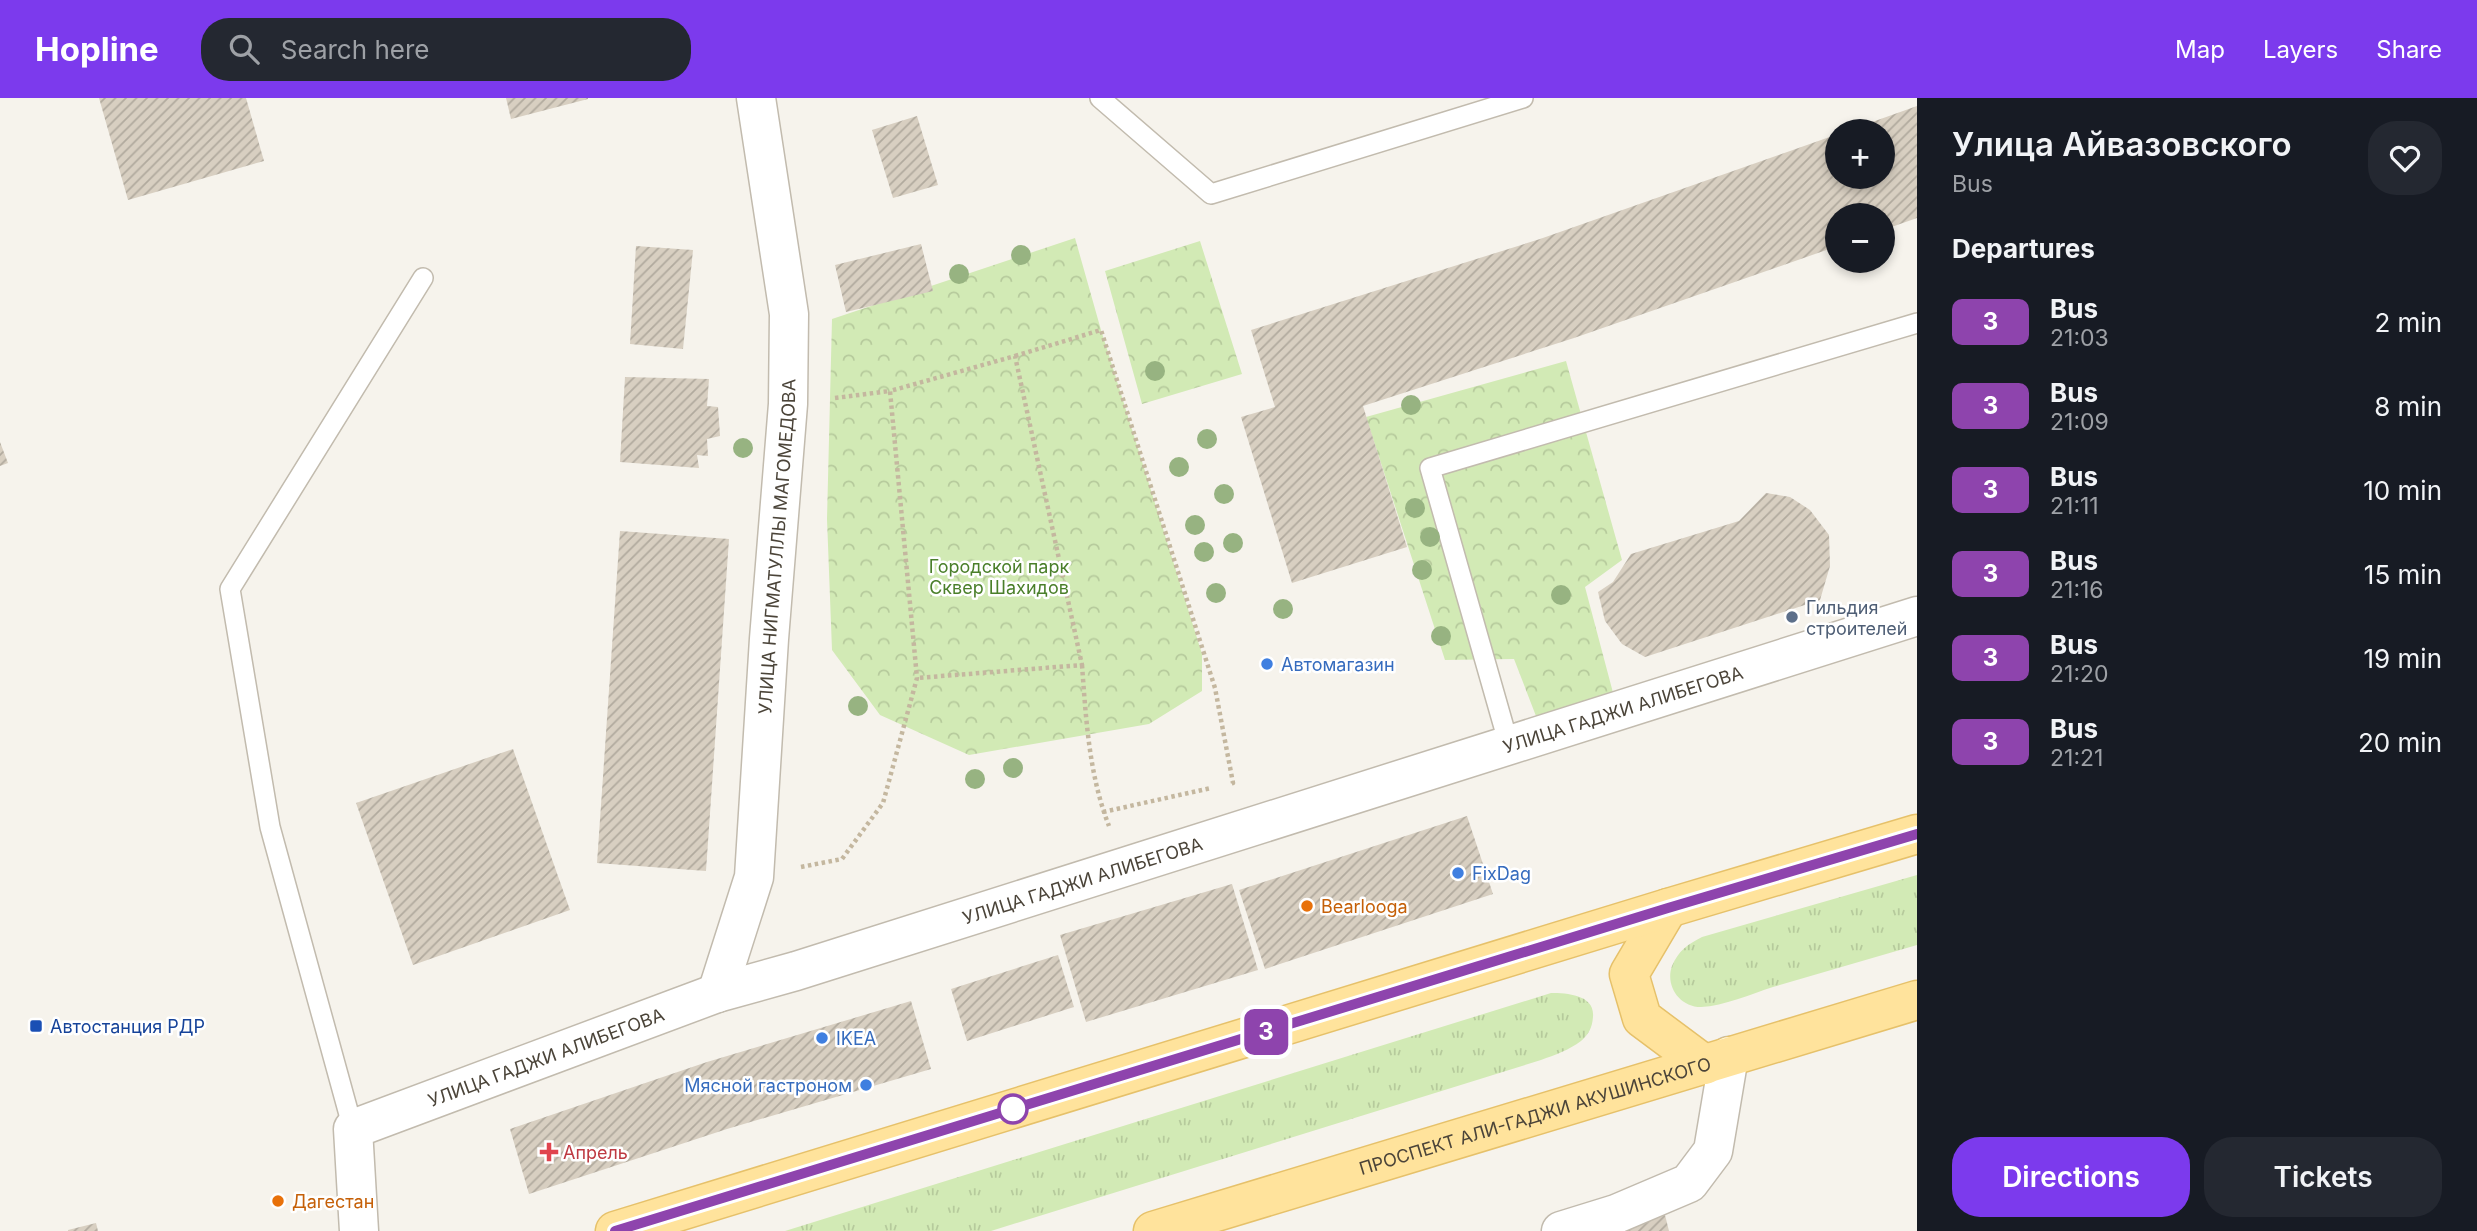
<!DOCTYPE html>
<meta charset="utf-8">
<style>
:root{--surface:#171b24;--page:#242831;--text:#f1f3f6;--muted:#9ea1a6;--accent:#7c3aed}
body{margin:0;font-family:Inter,sans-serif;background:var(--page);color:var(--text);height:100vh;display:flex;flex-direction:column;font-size:26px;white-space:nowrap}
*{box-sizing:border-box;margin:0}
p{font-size:23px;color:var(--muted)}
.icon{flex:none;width:38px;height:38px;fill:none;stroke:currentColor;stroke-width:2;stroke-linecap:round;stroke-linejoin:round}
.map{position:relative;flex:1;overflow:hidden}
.panel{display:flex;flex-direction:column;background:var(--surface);width:560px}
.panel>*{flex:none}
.badge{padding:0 14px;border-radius:10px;font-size:24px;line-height:46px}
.controls{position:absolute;left:1825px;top:21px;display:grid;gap:14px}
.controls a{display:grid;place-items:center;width:70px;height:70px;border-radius:50%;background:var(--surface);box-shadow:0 4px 10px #0003;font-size:35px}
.map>.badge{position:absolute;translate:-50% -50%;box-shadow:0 0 0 4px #fff}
h2{padding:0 35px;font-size:26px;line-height:63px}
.round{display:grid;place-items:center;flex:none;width:74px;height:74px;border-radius:28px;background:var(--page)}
.head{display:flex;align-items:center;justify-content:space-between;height:119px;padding:0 35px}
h1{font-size:33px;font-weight:600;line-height:52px}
.cta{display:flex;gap:14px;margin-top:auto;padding:14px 35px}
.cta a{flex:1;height:80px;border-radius:28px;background:var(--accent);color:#fff;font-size:28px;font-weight:600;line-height:80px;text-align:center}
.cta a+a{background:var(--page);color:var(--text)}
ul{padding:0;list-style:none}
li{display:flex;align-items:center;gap:21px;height:84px;padding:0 35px}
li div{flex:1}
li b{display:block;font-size:26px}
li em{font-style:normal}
li .badge{min-width:77px;font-weight:700;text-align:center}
header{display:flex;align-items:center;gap:42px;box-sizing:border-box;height:98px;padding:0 35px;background:var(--accent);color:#fff}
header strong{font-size:33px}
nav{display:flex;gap:38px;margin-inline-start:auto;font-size:24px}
.search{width:490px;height:63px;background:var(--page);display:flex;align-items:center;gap:18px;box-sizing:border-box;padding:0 24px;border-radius:28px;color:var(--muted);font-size:26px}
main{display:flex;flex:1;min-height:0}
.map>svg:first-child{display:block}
</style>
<header>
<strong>Hopline</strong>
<div class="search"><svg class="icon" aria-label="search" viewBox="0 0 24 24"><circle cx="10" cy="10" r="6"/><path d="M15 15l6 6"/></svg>Search here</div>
<nav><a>Map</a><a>Layers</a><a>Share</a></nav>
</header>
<main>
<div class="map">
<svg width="1917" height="1133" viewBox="0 0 1917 1133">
<defs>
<pattern id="grass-tufts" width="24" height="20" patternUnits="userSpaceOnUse" patternTransform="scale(1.75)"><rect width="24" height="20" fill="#d2eab5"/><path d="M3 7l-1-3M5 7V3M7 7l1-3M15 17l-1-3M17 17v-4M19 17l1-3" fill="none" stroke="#b6ca9c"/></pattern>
<pattern id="park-crowns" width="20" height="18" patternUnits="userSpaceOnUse" patternTransform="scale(1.75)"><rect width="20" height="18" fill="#d2eab5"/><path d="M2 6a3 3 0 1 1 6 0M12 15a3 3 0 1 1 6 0" fill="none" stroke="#b6ca9c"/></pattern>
<pattern id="building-hatch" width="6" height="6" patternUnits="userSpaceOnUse" patternTransform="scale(1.75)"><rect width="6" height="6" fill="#d8cfc1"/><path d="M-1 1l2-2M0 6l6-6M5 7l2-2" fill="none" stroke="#b1aa9e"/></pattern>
</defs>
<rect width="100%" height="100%" fill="#f6f3ec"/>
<path fill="url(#grass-tufts)" d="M 1917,777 L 1917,847 C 1869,861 1821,875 1773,889 C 1751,896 1724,908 1701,909 C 1679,909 1665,887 1672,868 C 1678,853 1688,846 1702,839 Z
M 1551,895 C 1568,895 1595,897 1593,919 C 1592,930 1589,936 1581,943 C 1569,952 1555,957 1541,962 L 991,1133 L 785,1133 Z"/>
<path fill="url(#park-crowns)" d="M 1075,140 L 1101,232 L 1202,556 L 1202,593 L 1149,626 L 969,657 L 880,617 L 832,552 L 827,421 L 832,221 Z
M 1200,143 L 1242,276 L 1142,306 L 1105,173 Z
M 1566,263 L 1622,462 L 1585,489 L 1616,606 L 1541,631 L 1514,561 L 1445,562 L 1366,319 Z"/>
<path fill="url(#building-hatch)" d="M 99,0 L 246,0 L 264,63 L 128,102 Z
M 506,0 L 588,0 L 588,1 L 511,21 Z
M 1917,8 L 1917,120 L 1883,132 L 1883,117 L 1838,117 L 1838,148 L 1574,240 L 1363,308 L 1407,449 L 1292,485 L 1241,319 L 1275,309 L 1251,232 L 1540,141 L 1838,36 L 1838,79 L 1883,79 L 1883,33 L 1847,33 Z
M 917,18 L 938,87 L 893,100 L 872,32 Z
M 921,146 L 933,193 L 846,214 L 835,167 Z
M 636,148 L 693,152 L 683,251 L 630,246 Z
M 625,279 L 709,281 L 707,308 L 718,309 L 720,338 L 707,341 L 708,358 L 697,357 L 699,370 L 620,364 Z
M 0,344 L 8,365 L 0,368 Z
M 1766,395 L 1790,399 L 1810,412 L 1829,437 L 1830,468 L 1820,502 L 1645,559 L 1622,546 L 1605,523 L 1598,494 L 1613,484 L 1631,456 L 1739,423 Z
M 620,433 L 729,441 L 706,773 L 597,765 Z
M 513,651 L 570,812 L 413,867 L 356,705 Z
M 1467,718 L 1493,796 L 1265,871 L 1239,792 Z
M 1232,786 L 1258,872 L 1086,924 L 1060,837 Z
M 1058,857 L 1074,909 L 967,943 L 951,891 Z
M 911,903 L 931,971 L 727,1031 L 529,1096 L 510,1031 L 707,964 Z
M 1665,1117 L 1669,1133 L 1614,1133 L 1614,1132 Z
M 96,1125 L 98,1133 L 68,1133 L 68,1132 Z"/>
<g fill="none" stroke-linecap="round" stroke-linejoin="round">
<g stroke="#c2bbae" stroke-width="22">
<path id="lane" d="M 1100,0 L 1211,96 L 1523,0
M 1509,647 L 1430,370 L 1917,225
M 353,1031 L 270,729 L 230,491 L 423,180"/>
</g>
<g stroke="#c2bbae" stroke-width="41">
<g id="street">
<path id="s1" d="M 717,895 L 754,779 L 769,541 L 788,306 L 789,216 L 756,0"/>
<path id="s2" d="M 359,1133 L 353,1031 L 717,895 L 796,873 L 1917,518"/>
<path d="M 1561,1133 L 1616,1116 L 1689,1085 L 1713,1053 L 1729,958"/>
</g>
</g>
<g stroke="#e6c16a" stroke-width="41">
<g id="primary">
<path d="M 1668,810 L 1629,876 L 1642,920 L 1705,967"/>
<path d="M 615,1133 L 1668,810 L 1917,736"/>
<path id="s3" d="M 1153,1133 L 1917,902"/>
</g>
</g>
<path stroke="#c4b79f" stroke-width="4.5" stroke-dasharray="3.5 3.5" stroke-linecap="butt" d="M 1015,258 L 1101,232 L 1215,590 L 1233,685 L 1229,686
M 835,300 L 890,293
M 1082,567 C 1086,621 1089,677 1109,728
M 1103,714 L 1211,690
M 801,769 L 842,761 L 883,705 L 917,580 L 890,293 L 1015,258 L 1082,567 L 917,580"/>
<use href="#lane" stroke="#fff" stroke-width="19"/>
<use href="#street" stroke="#fff" stroke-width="38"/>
<use href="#primary" stroke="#ffe39c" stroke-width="38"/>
</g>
<g fill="#97b381">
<circle cx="1021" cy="157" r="10"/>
<circle cx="959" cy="176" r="10"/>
<circle cx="1155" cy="273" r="10"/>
<circle cx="1411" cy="307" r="10"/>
<circle cx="1207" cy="341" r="10"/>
<circle cx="743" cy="350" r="10"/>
<circle cx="1179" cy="369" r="10"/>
<circle cx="1224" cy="396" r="10"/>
<circle cx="1415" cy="410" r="10"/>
<circle cx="1195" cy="427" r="10"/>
<circle cx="1430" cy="439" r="10"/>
<circle cx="1233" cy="445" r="10"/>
<circle cx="1204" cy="454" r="10"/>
<circle cx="1422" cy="472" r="10"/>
<circle cx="1216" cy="495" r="10"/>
<circle cx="1561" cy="497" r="10"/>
<circle cx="1283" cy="511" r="10"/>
<circle cx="1441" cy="538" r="10"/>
<circle cx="858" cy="608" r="10"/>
<circle cx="1013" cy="670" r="10"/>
<circle cx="975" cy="681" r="10"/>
</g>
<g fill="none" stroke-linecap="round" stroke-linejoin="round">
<g stroke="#fff" stroke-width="16">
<path id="line" d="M 615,1133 L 1668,810 L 1917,736"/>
</g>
<use href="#line" stroke="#8e44ad" stroke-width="10"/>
</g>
<circle fill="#5c6f8a" stroke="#fff" stroke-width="2.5" cx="1792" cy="519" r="7"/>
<g fill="#3f7fe0" stroke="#fff" stroke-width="2.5">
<circle cx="1267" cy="566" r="7"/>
<circle cx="1458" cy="775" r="7"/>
<circle cx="822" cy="940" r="7"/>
<circle cx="866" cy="987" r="7"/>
</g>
<g fill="#e8710a" stroke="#fff" stroke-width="2.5">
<circle cx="1307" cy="808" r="7"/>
<circle cx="278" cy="1103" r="7"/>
</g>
<rect fill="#1a4fb4" stroke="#fff" stroke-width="2.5" x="29" y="921" width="14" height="14" rx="3.5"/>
<circle fill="#fff" stroke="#8e44ad" stroke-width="3.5" cx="1013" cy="1011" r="14"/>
<path fill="#e0444e" stroke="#fff" stroke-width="2.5" d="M545.5 1043.5h7v7h7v7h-7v7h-7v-7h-7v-7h7z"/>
<g text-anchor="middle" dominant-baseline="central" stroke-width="5" stroke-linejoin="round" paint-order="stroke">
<g font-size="18" fill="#4b4439" stroke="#fff">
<text stroke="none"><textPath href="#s1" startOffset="453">УЛИЦА НИГМАТУЛЛЫ МАГОМЕДОВА</textPath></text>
<text stroke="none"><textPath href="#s2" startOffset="1440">УЛИЦА ГАДЖИ АЛИБЕГОВА</textPath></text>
<text stroke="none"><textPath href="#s2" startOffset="873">УЛИЦА ГАДЖИ АЛИБЕГОВА</textPath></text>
<text stroke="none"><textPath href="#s2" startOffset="308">УЛИЦА ГАДЖИ АЛИБЕГОВА</textPath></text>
<text stroke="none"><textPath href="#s3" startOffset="399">ПРОСПЕКТ АЛИ-ГАДЖИ АКУШИНСКОГО</textPath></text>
</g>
<g font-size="18" fill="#4a7f2a" stroke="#fff">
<text x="999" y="468">Городской парк<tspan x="999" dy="21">Сквер Шахидов</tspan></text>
</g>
<g font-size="18" fill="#4e5e75" stroke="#fff" text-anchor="start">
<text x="1806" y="509">Гильдия<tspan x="1806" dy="21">строителей</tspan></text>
</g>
<g font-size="18" fill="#366cbe" stroke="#fff" text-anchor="start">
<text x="1281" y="566">Автомагазин</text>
<text x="1472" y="775">FixDag</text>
<text x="836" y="940">IKEA</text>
<text x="852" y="987" text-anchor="end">Мясной гастроном</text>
</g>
<g font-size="18" fill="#c56008" stroke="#fff" text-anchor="start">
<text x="1321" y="808">Bearlooga</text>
<text x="292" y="1103">Дагестан</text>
</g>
<g font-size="18" fill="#164399" stroke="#fff" text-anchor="start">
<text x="50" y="928">Автостанция РДР</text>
</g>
<g font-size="18" fill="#be3a42" stroke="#fff" text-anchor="start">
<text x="563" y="1054">Апрель</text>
</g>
</g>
</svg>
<div class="controls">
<a>+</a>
<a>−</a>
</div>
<b class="badge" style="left:1266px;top:934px;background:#8e44ad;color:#fff">3</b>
</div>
<section class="panel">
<div class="head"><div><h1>Улица Айвазовского</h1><p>Bus</p></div><a class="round"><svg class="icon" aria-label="heart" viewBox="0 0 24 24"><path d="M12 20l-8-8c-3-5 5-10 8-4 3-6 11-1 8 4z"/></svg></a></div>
<h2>Departures</h2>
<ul>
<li><span class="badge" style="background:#8e44ad;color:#fff">3</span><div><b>Bus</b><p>21:03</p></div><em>2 min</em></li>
<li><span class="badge" style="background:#8e44ad;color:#fff">3</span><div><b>Bus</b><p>21:09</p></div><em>8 min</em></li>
<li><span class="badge" style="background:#8e44ad;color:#fff">3</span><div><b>Bus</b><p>21:11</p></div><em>10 min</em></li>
<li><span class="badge" style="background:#8e44ad;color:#fff">3</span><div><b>Bus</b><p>21:16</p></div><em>15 min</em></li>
<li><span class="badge" style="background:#8e44ad;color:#fff">3</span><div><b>Bus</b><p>21:20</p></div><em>19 min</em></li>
<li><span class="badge" style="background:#8e44ad;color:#fff">3</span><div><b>Bus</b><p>21:21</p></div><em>20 min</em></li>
</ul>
<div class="cta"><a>Directions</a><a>Tickets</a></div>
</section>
</main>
